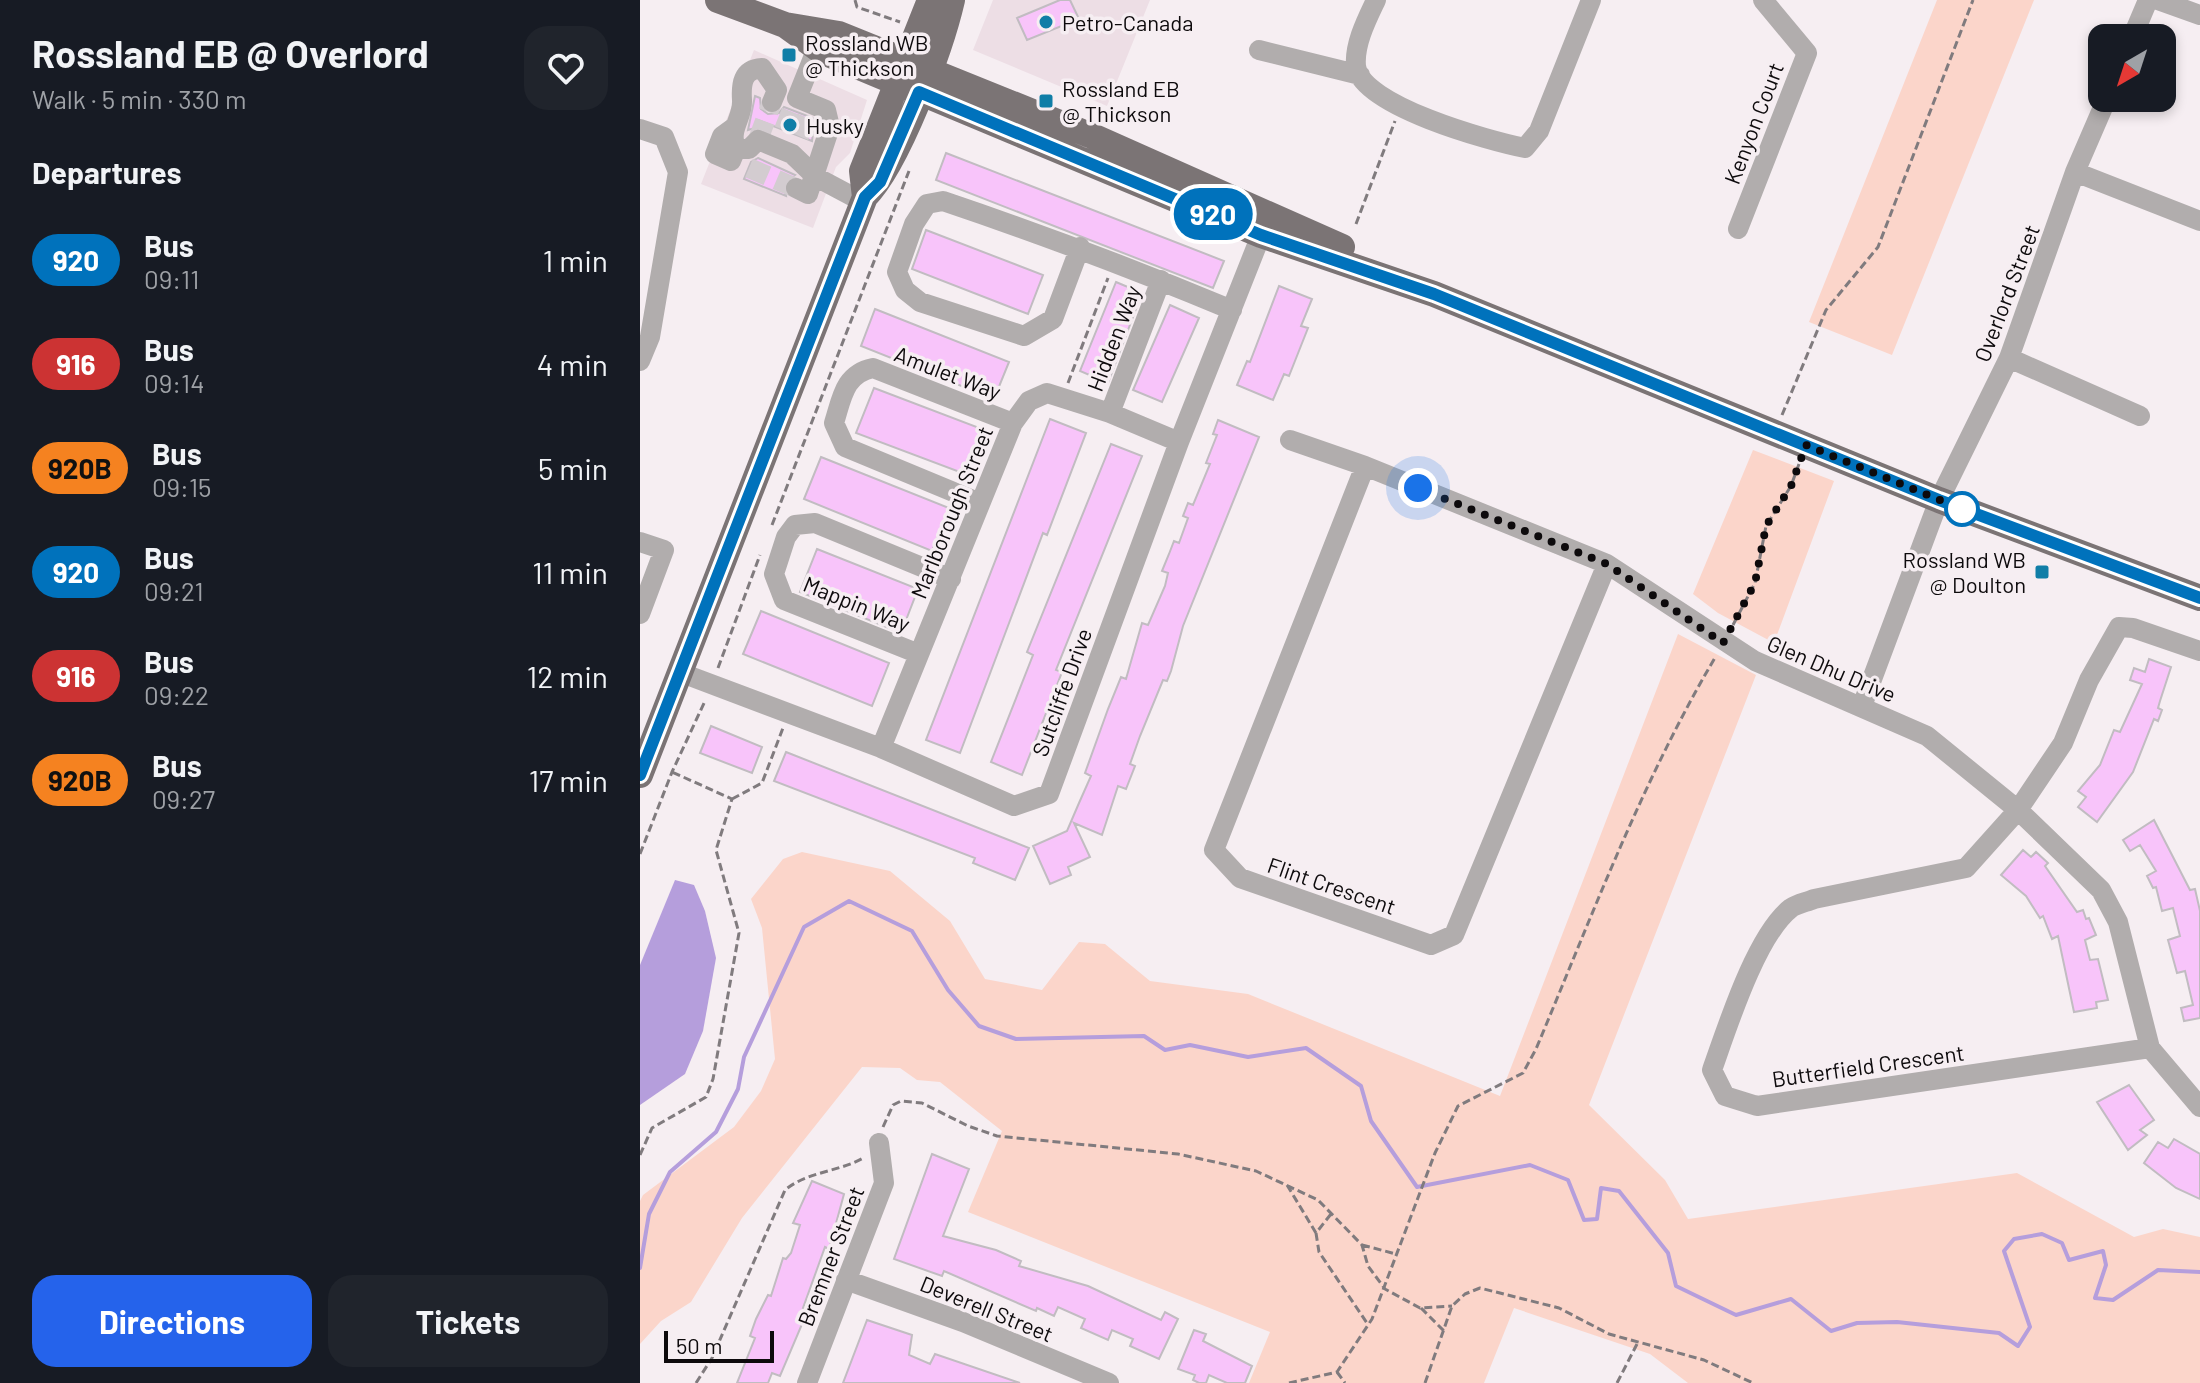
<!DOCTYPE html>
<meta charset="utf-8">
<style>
:root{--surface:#171b24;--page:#20242c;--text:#f1f3f6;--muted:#9ea1a6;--accent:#2563eb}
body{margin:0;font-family:Barlow,sans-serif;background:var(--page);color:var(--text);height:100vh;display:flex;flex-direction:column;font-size:30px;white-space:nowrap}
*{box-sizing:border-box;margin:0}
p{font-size:26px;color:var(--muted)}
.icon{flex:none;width:44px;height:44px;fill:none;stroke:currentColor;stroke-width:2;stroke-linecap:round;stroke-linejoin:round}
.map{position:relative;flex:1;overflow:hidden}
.sheet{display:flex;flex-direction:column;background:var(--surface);width:640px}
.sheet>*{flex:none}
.badge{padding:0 16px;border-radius:26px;font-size:28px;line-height:52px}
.needle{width:52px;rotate:219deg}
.controls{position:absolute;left:1448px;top:24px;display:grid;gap:16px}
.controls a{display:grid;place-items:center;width:88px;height:88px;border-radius:16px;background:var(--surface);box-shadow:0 4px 12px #0003;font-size:40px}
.scale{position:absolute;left:24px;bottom:20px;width:110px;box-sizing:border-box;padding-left:8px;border:4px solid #0d0a0c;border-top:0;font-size:22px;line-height:28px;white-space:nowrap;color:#0d0a0c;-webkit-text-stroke:6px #f6eef2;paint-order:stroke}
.you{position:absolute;width:40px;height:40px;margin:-20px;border:6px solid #fff;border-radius:50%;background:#1a73e8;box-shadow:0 0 0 12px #1a73e833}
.map>.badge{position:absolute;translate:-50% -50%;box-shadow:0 0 0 4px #fff}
h2{padding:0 32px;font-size:30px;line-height:72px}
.round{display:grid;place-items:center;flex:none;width:84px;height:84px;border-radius:24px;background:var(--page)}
.headline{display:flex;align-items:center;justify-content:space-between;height:136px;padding:0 32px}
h1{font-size:38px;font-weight:700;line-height:60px}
.primary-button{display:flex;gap:16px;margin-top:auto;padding:16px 32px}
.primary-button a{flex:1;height:92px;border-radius:24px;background:var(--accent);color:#fff;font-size:32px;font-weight:700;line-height:92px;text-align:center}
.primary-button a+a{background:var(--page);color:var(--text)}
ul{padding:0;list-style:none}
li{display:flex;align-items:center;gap:24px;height:104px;padding:0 32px}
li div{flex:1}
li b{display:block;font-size:30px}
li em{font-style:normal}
li .badge{min-width:88px;font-weight:700;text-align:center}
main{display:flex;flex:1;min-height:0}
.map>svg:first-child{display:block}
</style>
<main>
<section class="sheet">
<div class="headline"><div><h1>Rossland EB @ Overlord</h1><p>Walk · 5 min · 330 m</p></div><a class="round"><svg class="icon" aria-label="heart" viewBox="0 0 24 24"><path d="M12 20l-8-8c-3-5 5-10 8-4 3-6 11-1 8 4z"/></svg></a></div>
<h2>Departures</h2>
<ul>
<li><span class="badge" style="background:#0072bc;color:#fff">920</span><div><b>Bus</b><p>09:11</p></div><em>1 min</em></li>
<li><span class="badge" style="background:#c33;color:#fff">916</span><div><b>Bus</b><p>09:14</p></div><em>4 min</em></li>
<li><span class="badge" style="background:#f58220;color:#111">920B</span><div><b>Bus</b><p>09:15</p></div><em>5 min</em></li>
<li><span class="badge" style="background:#0072bc;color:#fff">920</span><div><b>Bus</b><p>09:21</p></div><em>11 min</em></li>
<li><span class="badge" style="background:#c33;color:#fff">916</span><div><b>Bus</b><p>09:22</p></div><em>12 min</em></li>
<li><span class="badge" style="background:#f58220;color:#111">920B</span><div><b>Bus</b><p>09:27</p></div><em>17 min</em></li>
</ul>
<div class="primary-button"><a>Directions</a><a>Tickets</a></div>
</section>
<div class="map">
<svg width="1560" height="1383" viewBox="0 0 1560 1383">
<rect width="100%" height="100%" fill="#f6eef2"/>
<path fill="#eddee5" d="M 353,0 L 510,0 L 467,106 L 333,50 Z
M 114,50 L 227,100 L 210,153 L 196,167 L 173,228 L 61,184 Z"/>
<path fill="#fbd5ca" d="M 1297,0 L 1394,0 L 1252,355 L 1169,322 Z
M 1113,450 L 1194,481 L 1134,643 L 1078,613 L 1053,594 Z
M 1038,634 L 1116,675 L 949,1105 L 1025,1180 L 1048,1219 L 1377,1173 L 1494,1237 L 1523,1229 L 1560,1237 L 1560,1383 L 1048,1383 L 1010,1354 L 874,1308 L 844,1383 L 609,1383 L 630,1332 L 328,1212 L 362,1131 L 300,1082 L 277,1080 L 260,1068 L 222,1067 L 102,1218 L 51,1302 L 21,1321 L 0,1344 L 0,1201 L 3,1195 L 94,1127 L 121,1091 L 135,1059 L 122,928 L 111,899 L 143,859 L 162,852 L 250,871 L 310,921 L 345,979 L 402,990 L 439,942 L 465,944 L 510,981 L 608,994 L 860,1096 Z"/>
<path fill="#b59edc" d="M 35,880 L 54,885 L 65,911 L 76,958 L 63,1031 L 45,1074 L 0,1105 L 0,965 Z"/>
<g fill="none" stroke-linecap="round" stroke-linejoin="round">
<path stroke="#b59edc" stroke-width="4" d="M 0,1268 L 9,1214 L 30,1172 L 76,1132 L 98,1089 L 104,1057 L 164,927 L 209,901 L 272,931 L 308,990 L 339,1026 L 376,1039 L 504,1036 L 525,1050 L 550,1045 L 608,1057 L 666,1048 L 721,1086 L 731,1121 L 777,1187 L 890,1165 L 928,1180 L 944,1220 L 957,1219 L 961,1188 L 979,1191 L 1028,1253 L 1036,1286 L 1096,1315 L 1151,1299 L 1191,1331 L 1217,1323 L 1257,1322 L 1359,1333 L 1378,1346 L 1390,1327 L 1364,1251 L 1374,1239 L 1402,1234 L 1422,1243 L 1429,1260 L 1463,1251 L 1466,1265 L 1455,1298 L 1473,1300 L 1518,1270 L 1560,1272"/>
</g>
<path fill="#f8c4fa" stroke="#c1bcc1" stroke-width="2" d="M 420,0 L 430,0 L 439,19 L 387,40 L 377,18 Z
M 115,96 L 120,98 L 121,109 L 128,114 L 139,113 L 144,107 L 175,119 L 172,141 L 118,120 L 115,128 L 108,130 Z
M 306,153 L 584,261 L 573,288 L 296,180 Z
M 118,158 L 155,175 L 144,183 L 146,196 L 104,179 L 111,162 Z
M 286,230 L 403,275 L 388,314 L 272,269 Z
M 476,282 L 502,293 L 468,383 L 440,371 Z
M 639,286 L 672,299 L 661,326 L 668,328 L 649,376 L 644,374 L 633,400 L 597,385 L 607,361 L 610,362 Z
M 530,305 L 559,318 L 522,402 L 493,390 Z
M 235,309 L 369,362 L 354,399 L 221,346 Z
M 234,388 L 342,429 L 325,474 L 216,433 Z
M 410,419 L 446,433 L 407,535 L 403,533 L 320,753 L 286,740 Z
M 578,420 L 619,437 L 543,626 L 531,671 L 527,681 L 523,680 L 500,736 L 490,764 L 495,766 L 486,789 L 478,786 L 462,835 L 434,823 L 450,857 L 428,867 L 431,875 L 410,884 L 393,846 L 427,831 L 439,803 L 451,776 L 445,773 L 468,709 L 481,677 L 486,679 L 502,623 L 508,625 L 525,586 L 528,573 L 522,571 L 529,554 L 534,541 L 539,543 L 548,518 L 543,516 L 548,503 L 553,505 L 570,464 L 566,463 L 577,435 L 573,434 Z
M 471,444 L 502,456 L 416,670 L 422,672 L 382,775 L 351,762 L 393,655 L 387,652 Z
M 181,457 L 309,508 L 292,551 L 164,499 Z
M 177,549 L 278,589 L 261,633 L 160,592 Z
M 121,611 L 249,663 L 232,706 L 103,654 Z
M 1509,659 L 1531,667 L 1520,701 L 1518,708 L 1522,710 L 1518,721 L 1514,719 L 1493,772 L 1457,822 L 1438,807 L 1446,797 L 1438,791 L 1460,765 L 1474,730 L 1480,732 L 1502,684 L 1490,680 L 1494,668 L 1505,672 Z
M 71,726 L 122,747 L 112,773 L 60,753 Z
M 146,752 L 389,848 L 375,880 L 333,863 L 335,858 L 134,781 Z
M 1514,820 L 1550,890 L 1555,889 L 1560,911 L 1560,1018 L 1544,1021 L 1541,1008 L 1553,1005 L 1545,971 L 1537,973 L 1528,940 L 1540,936 L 1533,908 L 1522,911 L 1516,887 L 1513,888 L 1507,876 L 1516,871 L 1500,845 L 1490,851 L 1483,840 Z
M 1383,850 L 1391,857 L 1396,852 L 1408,863 L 1405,866 L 1437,912 L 1443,910 L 1446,919 L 1449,918 L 1456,935 L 1445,940 L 1450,960 L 1458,959 L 1468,1000 L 1456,1002 L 1457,1008 L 1434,1012 L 1418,936 L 1412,939 L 1403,916 L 1400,918 L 1386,896 L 1361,875 Z
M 1489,1085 L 1514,1120 L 1500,1130 L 1507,1135 L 1488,1150 L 1457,1102 Z
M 1534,1139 L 1560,1154 L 1560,1199 L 1536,1188 L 1504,1163 L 1518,1142 L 1528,1148 Z
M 292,1154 L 329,1169 L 303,1236 L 356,1250 L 381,1261 L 379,1266 L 448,1286 L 521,1320 L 525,1312 L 538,1319 L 519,1359 L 490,1346 L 493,1339 L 472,1330 L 468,1340 L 441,1328 L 445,1319 L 418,1307 L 414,1316 L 397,1308 L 396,1311 L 304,1271 L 302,1276 L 254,1259 Z
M 172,1181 L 204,1194 L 189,1249 L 185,1247 L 163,1308 L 168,1310 L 140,1376 L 132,1373 L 128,1383 L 97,1383 L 115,1338 L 110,1336 L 116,1319 L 128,1295 L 131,1296 L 143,1258 L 146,1259 L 151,1253 L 160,1225 L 153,1223 Z
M 227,1320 L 272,1335 L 269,1355 L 290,1364 L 295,1354 L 380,1383 L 203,1383 Z
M 554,1330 L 566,1334 L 563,1341 L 612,1366 L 605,1383 L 587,1383 L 569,1375 L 566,1383 L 559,1383 L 553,1380 L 555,1375 L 538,1369 Z"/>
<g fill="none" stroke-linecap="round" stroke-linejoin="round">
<path stroke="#d3ccd0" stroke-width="20" stroke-dasharray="20 10" stroke-linecap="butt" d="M 144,130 L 152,110
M 159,136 L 168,116
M 118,140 L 132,102
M 109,168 L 156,188"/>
<path stroke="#807b7e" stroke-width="3" stroke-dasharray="8 4" stroke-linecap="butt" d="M 215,0 L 217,7 L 260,22
M 716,224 L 755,121
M 428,383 L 468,278
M 1142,415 L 1186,310 L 1238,247 L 1333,0
M 132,525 L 269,171
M 1093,625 L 1115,583 L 1126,526 L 1151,486 L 1159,464
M 78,668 L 120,555
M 92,799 L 122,783 L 143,728
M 0,854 L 32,772 L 65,701
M 243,1127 L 253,1105 L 261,1101 L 282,1103 L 328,1126 L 357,1136 L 538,1154 L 616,1171 L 678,1200 L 722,1245 L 728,1266 L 745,1289 L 780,1308 L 812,1306
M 0,1155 L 12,1128 L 66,1097 L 73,1079 L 99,933 L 76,850 L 92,799 L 32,772
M 647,1185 L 676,1233
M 691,1214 L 676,1233 L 679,1252 L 727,1323
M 722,1245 L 756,1254
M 781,1308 L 804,1331
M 697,1372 L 705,1383
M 56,1383 L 72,1358 L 145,1190 C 168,1171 200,1172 225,1157
M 649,1383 L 697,1372 L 732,1319 L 795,1153 L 818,1106 L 883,1073 L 896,1049 C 952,916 1002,781 1076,656
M 785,1383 L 812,1306 L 825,1294 L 840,1288 L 919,1308 L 969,1334 L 1064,1360 L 1113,1383
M 977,1383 L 997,1344"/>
<path stroke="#b1adad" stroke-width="20" d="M 736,0 C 727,19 714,44 716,66 C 721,106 850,141 885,148 L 899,131 L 951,0
M 1518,0 L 1560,15
M 1492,38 L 1508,0
M 619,50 L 720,75
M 132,102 L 137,90 L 122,68 C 102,69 101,85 102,100 C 103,119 88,129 96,149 L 109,149 L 118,140 L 152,154 L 176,177 L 223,202
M 93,128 L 82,136 L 75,154 L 91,161 L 96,149
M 0,129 L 24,137 L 38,172 L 10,337 L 0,361
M 1435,172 L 1560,221
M 156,188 L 168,194 L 190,127 L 186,110 L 157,98 L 177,48
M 1098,229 L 1167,53 L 1123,0
M 440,247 L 413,319 L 384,336 L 280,302 L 265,290 L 257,272 L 274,224 L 287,204 L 303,201 C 401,234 496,270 592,310
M 1369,358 L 1500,416
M 470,413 L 521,280
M 650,440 L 725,466 L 967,564 L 1115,661 L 1287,736 L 1378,810 L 1461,890 L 1478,922 L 1510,1048 L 1560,1107
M 725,466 L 574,850 L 600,878 L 791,945 L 814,935 L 967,564
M 340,503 L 205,447 L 194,423 C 202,398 204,374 233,368 L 373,423
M 0,542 L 24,550 L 0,614
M 279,654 L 144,600 L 134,574 L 146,537 L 155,525 L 175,523 L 311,579
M 39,672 L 241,748 L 374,806 L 409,794 L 539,442 L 621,235
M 1222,706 L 1299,500 L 1369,358 L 1435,172 L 1467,98
M 241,748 L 373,423 L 389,401 L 407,393 L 470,413 L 539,442
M 1510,1048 L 1117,1106 L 1085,1096 L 1072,1070 C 1087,1028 1116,935 1151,908 C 1157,904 1167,902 1174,899 L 1326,868 L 1378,810 L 1423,743 L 1449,680 L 1479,627 L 1493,628 L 1560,651
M 206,1280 L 323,1322 L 469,1383
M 167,1383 L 244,1183 L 239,1143"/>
<path stroke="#7b7475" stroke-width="26" d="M 78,0 L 145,25 L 199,34 L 452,136 L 702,247
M 145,25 L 181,51 L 621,235 L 794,294 L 1299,500 L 1560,598
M 225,197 L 222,171 L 290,0
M 0,775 L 225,197 C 258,164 301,48 312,0"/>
</g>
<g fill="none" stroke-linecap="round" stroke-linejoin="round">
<g stroke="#fff" stroke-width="18">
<path id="line" d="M 0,775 L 225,197 L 240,182 L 279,92 L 621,235 L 794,294 L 1299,500 L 1560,598"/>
</g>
<use href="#line" stroke="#0072bc" stroke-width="12"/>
<path stroke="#0d0a0c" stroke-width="8" stroke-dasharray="0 14.4" d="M 778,488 L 967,564 L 1083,643 L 1115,583 L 1126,526 L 1151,486 L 1166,445 L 1322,509"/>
</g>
<g fill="#107ea7" stroke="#f6eef2" stroke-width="3">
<circle cx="406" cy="22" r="8"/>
<rect x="141" y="47" width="16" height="16" rx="4"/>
<rect x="398" y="93" width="16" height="16" rx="4"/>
<circle cx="150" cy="125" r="8"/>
<rect x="1394" y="564" width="16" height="16" rx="4"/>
</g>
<circle fill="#fff" stroke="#0072bc" stroke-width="4" cx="1322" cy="509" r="16"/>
<g text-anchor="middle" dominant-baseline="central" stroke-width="7" stroke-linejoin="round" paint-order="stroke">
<g font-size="22" fill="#0d0a0c" stroke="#f6eef2" text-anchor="start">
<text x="422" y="22">Petro-Canada</text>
<text x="165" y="42">Rossland WB<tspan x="165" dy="25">@ Thickson</tspan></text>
<text x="422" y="88">Rossland EB<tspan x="422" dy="25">@ Thickson</tspan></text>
<text x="166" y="125">Husky</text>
<text x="1386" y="559" text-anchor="end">Rossland WB<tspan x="1386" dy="25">@ Doulton</tspan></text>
</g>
<g font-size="22" fill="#0d0a0c" stroke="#f6eef2">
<text transform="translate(1113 123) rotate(-69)">Kenyon Court</text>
<text transform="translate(1366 293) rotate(-69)">Overlord Street</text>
<text transform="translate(473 338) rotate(-69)">Hidden Way</text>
<text transform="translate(308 372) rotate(21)">Amulet Way</text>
<text transform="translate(311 512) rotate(-68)">Marlborough Street</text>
<text transform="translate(217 603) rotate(22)">Mappin Way</text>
<text transform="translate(1192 668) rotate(23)">Glen Dhu Drive</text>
<text transform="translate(421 692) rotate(-70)">Sutcliffe Drive</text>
<text transform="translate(692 885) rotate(19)">Flint Crescent</text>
<text transform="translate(1228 1065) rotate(-8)">Butterfield Crescent</text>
<text transform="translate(190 1256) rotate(-69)">Bremner Street</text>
<text transform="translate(347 1308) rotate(22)">Deverell Street</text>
</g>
</g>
</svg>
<div class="controls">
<a><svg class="needle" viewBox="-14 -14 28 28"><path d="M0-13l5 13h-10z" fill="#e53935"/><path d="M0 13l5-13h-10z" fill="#9ea1a6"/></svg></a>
</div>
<div class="scale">50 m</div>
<div class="you" style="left:778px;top:488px"></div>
<b class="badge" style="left:573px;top:214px;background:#0072bc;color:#fff">920</b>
</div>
</main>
